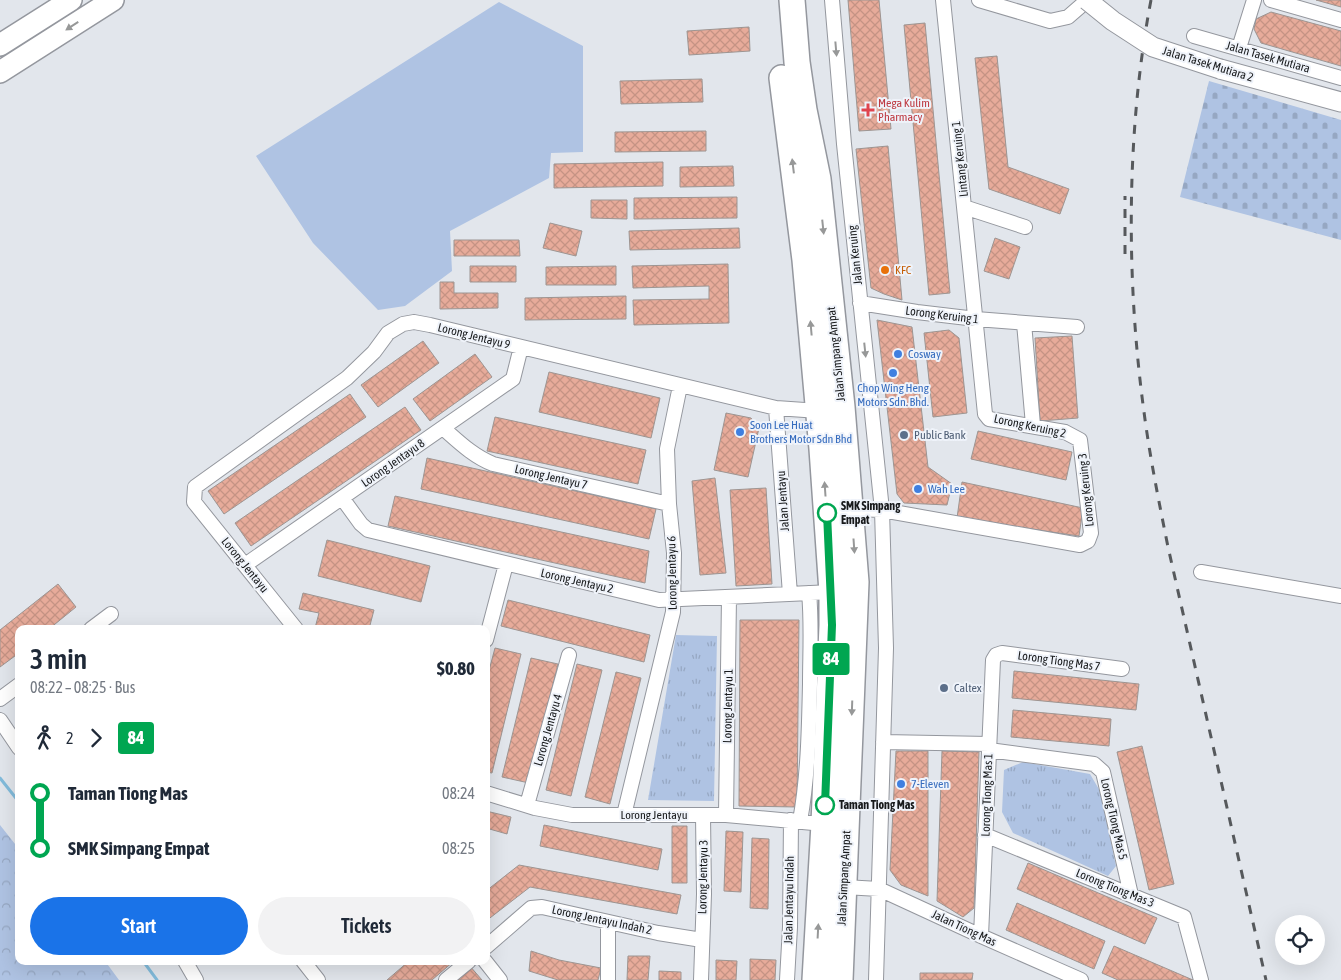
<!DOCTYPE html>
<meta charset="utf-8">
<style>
:root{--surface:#fff;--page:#f2f2f3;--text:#1f2937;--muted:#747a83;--accent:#1a73e8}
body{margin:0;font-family:"Asap Condensed",sans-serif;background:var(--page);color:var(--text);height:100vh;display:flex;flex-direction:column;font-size:19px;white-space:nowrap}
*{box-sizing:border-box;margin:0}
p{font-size:16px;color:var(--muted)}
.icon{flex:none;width:28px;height:28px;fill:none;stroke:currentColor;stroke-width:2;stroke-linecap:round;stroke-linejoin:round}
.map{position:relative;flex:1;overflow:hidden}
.sheet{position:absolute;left:15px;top:625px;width:475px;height:340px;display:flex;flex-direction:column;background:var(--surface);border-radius:10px;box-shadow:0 5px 20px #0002}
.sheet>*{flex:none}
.badge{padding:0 10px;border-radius:4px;font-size:18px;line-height:32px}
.controls{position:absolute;left:1275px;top:915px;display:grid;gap:10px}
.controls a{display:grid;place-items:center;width:50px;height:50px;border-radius:50%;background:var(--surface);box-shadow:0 5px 20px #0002;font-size:25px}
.map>.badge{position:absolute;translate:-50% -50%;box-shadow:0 0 0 2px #fff}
.legs{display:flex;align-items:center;gap:8px;height:55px;padding:0 15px;font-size:16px}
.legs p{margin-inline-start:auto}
.headline{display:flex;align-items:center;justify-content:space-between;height:85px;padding:0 15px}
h1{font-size:28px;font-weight:600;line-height:38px}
.action{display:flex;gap:10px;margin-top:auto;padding:10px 15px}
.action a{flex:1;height:58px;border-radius:30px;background:var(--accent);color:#fff;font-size:20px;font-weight:600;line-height:58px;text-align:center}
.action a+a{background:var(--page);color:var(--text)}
ul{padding:0 15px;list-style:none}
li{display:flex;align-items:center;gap:18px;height:55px;font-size:19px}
li i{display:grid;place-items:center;width:8px;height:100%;margin:0 6px;background:currentColor}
li i::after{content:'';width:12px;height:12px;margin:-6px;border:4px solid;border-radius:50%;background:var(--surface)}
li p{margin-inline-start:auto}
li:first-child i{background:linear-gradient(#0000 50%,currentColor 0)}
li:last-child i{background:linear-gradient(currentColor 50%,#0000 0)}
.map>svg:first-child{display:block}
</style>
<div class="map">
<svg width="1341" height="980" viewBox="0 0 1341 980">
<defs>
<pattern id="forest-crowns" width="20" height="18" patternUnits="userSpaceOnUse" patternTransform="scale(1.25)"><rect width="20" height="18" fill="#afc3e3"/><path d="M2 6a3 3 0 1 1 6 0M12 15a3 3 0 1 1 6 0" fill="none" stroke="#96a7c2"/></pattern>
<pattern id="cemetery-stones" width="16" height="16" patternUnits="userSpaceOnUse" patternTransform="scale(1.25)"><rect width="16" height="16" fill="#afc3e3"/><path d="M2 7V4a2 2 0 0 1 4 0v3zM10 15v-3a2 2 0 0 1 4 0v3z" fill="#96a7c2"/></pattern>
<pattern id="park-tufts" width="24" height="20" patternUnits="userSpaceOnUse" patternTransform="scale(1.25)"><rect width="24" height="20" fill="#afc3e3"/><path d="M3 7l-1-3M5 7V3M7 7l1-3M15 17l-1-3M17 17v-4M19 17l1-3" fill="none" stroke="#96a7c2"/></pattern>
<pattern id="building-cross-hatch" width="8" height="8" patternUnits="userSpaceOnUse" patternTransform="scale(1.25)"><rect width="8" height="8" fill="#e7ab9a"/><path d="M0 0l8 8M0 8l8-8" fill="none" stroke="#c59384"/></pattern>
</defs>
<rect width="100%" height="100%" fill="#e2e6ec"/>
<path fill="url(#forest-crowns)" d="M 0,825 L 19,849 L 19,961 L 105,961 L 119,980 L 0,980 Z"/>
<path fill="url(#cemetery-stones)" d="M 1209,81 L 1341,120 L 1341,240 L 1180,197 Z"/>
<path fill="url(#park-tufts)" d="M 676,635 L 717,636 L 714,801 L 648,800 Z
M 1023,762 L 1090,774 L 1100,791 L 1116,866 L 1108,876 L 1013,833 L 1002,812 L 1004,770 Z"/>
<path fill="#afc3e3" d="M 499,2 L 583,46 L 583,152 L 551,153 L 549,178 L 450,231 L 452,271 L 405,306 L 378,310 L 313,243 L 256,156 Z"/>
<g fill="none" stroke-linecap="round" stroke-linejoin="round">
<path stroke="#82bbdb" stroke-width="3" d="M 0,778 L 19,802
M 143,961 L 157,980"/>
</g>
<path fill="url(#building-cross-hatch)" stroke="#9d9592" d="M 848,0 L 879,0 L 891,129 L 859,131 Z
M 1316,0 L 1341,0 L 1341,7 Z
M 1271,12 L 1341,31 L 1341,66 L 1261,43 L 1254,29 L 1256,19 Z
M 925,23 L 950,293 L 929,295 L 904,25 Z
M 749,27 L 750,51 L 689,55 L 687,31 Z
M 997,56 L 1008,167 L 1069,189 L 1060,214 L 989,189 L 975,58 Z
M 702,79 L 703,102 L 621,104 L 620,81 Z
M 706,131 L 706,151 L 615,152 L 615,132 Z
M 888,146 L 902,300 L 884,294 L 871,288 L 856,149 Z
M 663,162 L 663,186 L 554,188 L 554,164 Z
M 733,166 L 734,186 L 680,187 L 680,167 Z
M 737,197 L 737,218 L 634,219 L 634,198 Z
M 591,200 L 627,200 L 627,219 L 591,218 Z
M 550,223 L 582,231 L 576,256 L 543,248 Z
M 739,228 L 740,248 L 630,250 L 629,231 Z
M 995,238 L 1020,247 L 1009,279 L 984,271 Z
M 454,240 L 519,240 L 520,256 L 454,256 Z
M 728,264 L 729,323 L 634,325 L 633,300 L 709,299 L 709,286 L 633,288 L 632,266 Z
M 470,266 L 516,266 L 516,282 L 470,282 Z
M 616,266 L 616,285 L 546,285 L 546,267 Z
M 440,282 L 454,282 L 454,293 L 498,293 L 498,308 L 440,309 Z
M 626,296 L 626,319 L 525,320 L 525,298 Z
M 877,320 L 912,327 L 928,467 L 952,484 L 947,505 L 904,503 L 897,494 Z
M 949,330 L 959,338 L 967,413 L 933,417 L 924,333 Z
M 1072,336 L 1078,418 L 1040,421 L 1035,338 Z
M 423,341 L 439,363 L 378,407 L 361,385 Z
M 475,354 L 492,377 L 430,421 L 413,399 Z
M 549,372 L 660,398 L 651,438 L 539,412 Z
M 350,394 L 366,417 L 224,514 L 208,491 Z
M 405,407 L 421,430 L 251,546 L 235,523 Z
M 726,413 L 751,418 L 759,428 L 748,477 L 714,470 Z
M 495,417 L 646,450 L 638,484 L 487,451 Z
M 978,431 L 1072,452 L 1066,480 L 971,459 Z
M 427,458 L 656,509 L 649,539 L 421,489 Z
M 715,478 L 726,573 L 700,575 L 692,481 Z
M 962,482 L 1083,508 L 1079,536 L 957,518 Z
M 766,488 L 772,584 L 736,586 L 730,490 Z
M 395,496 L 649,551 L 645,583 L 388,526 Z
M 327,540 L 430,566 L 421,602 L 318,576 Z
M 58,584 L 76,607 L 49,629 L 19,629 L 19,653 L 0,667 L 0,630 Z
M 303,593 L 374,610 L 369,629 L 315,628 L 319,613 L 299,609 Z
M 508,600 L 650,635 L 644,662 L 501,626 Z
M 740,620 L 799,620 L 797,807 L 739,806 Z
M 495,648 L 521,654 L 492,773 L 486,772 L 486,682 Z
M 531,658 L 558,664 L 529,783 L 502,777 Z
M 577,664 L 602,670 L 571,796 L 546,790 Z
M 1014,671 L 1139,684 L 1136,710 L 1012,698 Z
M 616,672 L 641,678 L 610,804 L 585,797 Z
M 1013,710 L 1111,719 L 1109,746 L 1011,737 Z
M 1142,746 L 1174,884 L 1149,890 L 1117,752 Z
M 896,751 L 928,751 L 928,896 L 901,885 L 890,870 Z
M 942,751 L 979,752 L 974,908 L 963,917 L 937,901 Z
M 486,811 L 511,817 L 507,834 L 486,828 Z
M 544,825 L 662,849 L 658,870 L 540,846 Z
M 672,826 L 687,826 L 687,883 L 672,883 Z
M 726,831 L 743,832 L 741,892 L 724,891 Z
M 752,838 L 769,839 L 768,909 L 750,908 Z
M 1028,863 L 1157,918 L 1145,944 L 1017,889 Z
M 519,865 L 681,895 L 677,914 L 530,887 L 486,921 L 486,891 Z
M 1017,903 L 1105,941 L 1094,969 L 1006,930 Z
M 1114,946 L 1193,980 L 1118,980 L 1102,973 Z
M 531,951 L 559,960 L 601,968 L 598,980 L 558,980 L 529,971 Z
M 628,956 L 650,956 L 648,980 L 627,980 Z
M 750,959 L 776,960 L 775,980 L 750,980 Z
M 716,960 L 737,961 L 736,980 L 716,980 Z
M 409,961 L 454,961 L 432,980 L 387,980 Z
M 469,965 L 482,980 L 451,980 Z
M 659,971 L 681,972 L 681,980 L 659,980 Z
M 920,973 L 973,973 L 972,980 L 920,980 Z"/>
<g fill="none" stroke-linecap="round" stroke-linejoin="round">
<g stroke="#94979e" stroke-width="16">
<path id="street" d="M 832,0 L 844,144 L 882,510 L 886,648 L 876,980
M 979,0 L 1050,21 L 1068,17 L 1083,4 L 1084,0
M 1271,0 L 1341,20
M 1194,36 L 1341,78
M 1239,48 L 1254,0
M 964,207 L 1025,227
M 860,303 L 917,312 L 976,319 L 1077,327
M 1024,323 L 1033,425
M 776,408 L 790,594
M 443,428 C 459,442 473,456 493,464 L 669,504
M 342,498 L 361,524 L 368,530 L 659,600 L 832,592
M 851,509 L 882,510 L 1080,545 L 1088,541 L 1091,533 L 1080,440 L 1065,432 L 989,419 L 985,414 L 943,0
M 245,565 L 513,379 L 521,347
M 1201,572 L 1341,596
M 91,629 L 111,614
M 296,629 L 194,502 L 195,487 L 347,378 L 374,352 L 388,333 L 403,324 L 414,322 L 430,325 L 776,408 L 819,411
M 486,640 L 506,564
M 0,699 L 19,685
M 0,720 L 19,748
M 883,742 L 989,744
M 989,750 L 1094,764 L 1103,772 L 1131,895
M 486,793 L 535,808 L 572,815 L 726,815 L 824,824
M 527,805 L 569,655
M 624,815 L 673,612 L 674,553 L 669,504 L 667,449 L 680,386
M 726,815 L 729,597
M 800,821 C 808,777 809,730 810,684 C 810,654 812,623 809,593
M 985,835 L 1184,917 L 1201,980
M 844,887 L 879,889 L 981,936 L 1081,980
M 981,936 L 993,660 L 996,655 L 1002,653 L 1122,669
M 486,947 L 531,908 L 542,907 L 658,933 L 702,940
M 185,961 L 196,980
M 303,961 L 318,980
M 485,961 L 500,980
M 446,980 L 469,961
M 608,980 L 608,922
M 701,980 L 704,894 L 703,815
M 787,980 L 790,927 L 791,820"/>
</g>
<g stroke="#94979e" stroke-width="21">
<path id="secondary" d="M 1220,69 L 1341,102"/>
</g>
<g stroke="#94979e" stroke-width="24">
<path id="primary" d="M 0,45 L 71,0
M 0,72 L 113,0"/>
</g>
<g stroke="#94979e" stroke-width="28">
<path id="highway" d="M 792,0 L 797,62 L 804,110 L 818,179 L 842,407 L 856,582 L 840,980
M 782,78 L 805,260 L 822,449 L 832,592 L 832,625 L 824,824 L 815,980"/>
</g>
<use href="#street" stroke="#fff" stroke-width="14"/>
<use href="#secondary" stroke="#fff" stroke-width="19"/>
<use href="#primary" stroke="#fff" stroke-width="21"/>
<use href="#highway" stroke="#fff" stroke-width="25"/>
<path stroke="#56595c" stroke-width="3" stroke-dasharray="9 9" stroke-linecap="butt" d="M 1151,0 C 1126,131 1126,280 1144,412 C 1150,458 1159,502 1168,547 L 1266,980
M 1125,254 L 1125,196"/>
<g stroke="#94979e" stroke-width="21" stroke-linecap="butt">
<path id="secondary-bridge" d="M 1087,0 L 1113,21 L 1153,47 L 1220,69"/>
</g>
<use href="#secondary-bridge" stroke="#fff" stroke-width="19"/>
</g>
<defs><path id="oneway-solid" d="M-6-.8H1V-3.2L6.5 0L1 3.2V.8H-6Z" transform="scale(1.25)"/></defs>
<g fill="#979898">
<use href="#oneway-solid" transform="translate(72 26) rotate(147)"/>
<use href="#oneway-solid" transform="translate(836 49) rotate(85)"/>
<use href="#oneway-solid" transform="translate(793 166) rotate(-97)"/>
<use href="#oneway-solid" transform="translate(823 227) rotate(84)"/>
<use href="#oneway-solid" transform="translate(811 328) rotate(-95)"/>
<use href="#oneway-solid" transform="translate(865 350) rotate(84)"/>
<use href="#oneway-solid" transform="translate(825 489) rotate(-94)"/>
<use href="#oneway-solid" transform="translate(854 546) rotate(86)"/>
<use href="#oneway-solid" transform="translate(852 708) rotate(92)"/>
<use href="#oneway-solid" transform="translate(818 931) rotate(-87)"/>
</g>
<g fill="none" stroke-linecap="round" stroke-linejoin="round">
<g stroke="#fff" stroke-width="11">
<path id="line-1" d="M 825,805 L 832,625 L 827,513"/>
</g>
<use href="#line-1" stroke="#00a651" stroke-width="8"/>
</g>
<path fill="#e0444e" stroke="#eff3fa" stroke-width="2" d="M865.5 102.5h5v5h5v5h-5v5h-5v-5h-5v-5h5z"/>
<circle fill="#e8710a" stroke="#eff3fa" stroke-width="2" cx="885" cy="270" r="5"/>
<g fill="#3f7fe0" stroke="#eff3fa" stroke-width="2">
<circle cx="898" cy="354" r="5"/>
<circle cx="893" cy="373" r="5"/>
<circle cx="740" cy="432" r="5"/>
<circle cx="918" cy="489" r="5"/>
<circle cx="901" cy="784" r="5"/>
</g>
<g fill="#5c6f8a" stroke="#eff3fa" stroke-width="2">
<circle cx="904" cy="435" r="5"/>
<circle cx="944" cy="688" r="5"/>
</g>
<g fill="#fff" stroke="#00a651" stroke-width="2.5">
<circle cx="827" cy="513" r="9"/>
<circle cx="825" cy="805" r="9"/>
</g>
<g text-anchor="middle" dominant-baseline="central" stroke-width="4" stroke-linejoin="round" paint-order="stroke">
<g font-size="12" fill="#17191b" stroke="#eff3fa">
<text transform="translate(1268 57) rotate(16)">Jalan Tasek Mutiara</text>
<text transform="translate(1208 64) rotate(17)">Jalan Tasek Mutiara 2</text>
<text transform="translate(960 159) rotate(-96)">Lintang Keruing 1</text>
<text transform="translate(855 255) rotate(-96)">Jalan Keruing</text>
<text transform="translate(942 315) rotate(7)">Lorong Keruing 1</text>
<text transform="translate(474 336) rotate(14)">Lorong Jentayu 9</text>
<text transform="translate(836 354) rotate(-96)">Jalan Simpang Ampat</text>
<text transform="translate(1030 426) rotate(12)">Lorong Keruing 2</text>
<text transform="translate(393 463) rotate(-35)">Lorong Jentayu 8</text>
<text transform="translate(551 477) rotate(13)">Lorong Jentayu 7</text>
<text transform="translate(1086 490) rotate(-96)">Lorong Keruing 3</text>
<text transform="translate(783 501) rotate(-94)">Jalan Jentayu</text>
<text transform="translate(245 565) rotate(51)">Lorong Jentayu</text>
<text transform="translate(672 573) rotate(-91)">Lorong Jentayu 6</text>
<text transform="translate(577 581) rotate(13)">Lorong Jentayu 2</text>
<text transform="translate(1059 661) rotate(8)">Lorong Tiong Mas 7</text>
<text transform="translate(728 706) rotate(-89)">Lorong Jentayu 1</text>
<text transform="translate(548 730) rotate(-74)">Lorong Jentayu 4</text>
<text transform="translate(987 795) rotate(-88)">Lorong Tiong Mas 1</text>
<text x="654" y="815">Lorong Jentayu</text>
<text transform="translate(1114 819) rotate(77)">Lorong Tiong Mas 5</text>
<text transform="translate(703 877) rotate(-89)">Lorong Jentayu 3</text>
<text transform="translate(844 878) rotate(-87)">Jalan Simpang Ampat</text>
<text transform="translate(1115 888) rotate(22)">Lorong Tiong Mas 3</text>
<text transform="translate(789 900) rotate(-89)">Jalan Jentayu Indah</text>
<text transform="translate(602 920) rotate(12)">Lorong Jentayu Indah 2</text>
<text transform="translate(964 928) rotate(25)">Jalan Tiong Mas</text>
</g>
<g font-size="12" fill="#be3a42" stroke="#eff3fa" text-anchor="start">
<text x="878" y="103">Mega Kulim<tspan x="878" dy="14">Pharmacy</tspan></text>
</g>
<g font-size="12" fill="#c56008" stroke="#eff3fa" text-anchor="start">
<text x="895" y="270">KFC</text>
</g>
<g font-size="12" fill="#366cbe" stroke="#eff3fa" text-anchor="start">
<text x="908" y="354">Cosway</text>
<text x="893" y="388" text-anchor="middle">Chop Wing Heng<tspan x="893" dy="14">Motors Sdn. Bhd.</tspan></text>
<text x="750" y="425">Soon Lee Huat<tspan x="750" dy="14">Brothers Motor Sdn Bhd</tspan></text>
<text x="928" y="489">Wah Lee</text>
<text x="911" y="784">7-Eleven</text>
</g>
<g font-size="12" fill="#4e5e75" stroke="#eff3fa" text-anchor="start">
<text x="914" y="435">Public Bank</text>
<text x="954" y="688">Caltex</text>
</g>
<g font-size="12" font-weight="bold" fill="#17191b" stroke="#eff3fa" text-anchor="start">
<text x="841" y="506">SMK Simpang<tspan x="841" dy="14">Empat</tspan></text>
<text x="839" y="805">Taman Tiong Mas</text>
</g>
</g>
</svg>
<div class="controls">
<a><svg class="icon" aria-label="locate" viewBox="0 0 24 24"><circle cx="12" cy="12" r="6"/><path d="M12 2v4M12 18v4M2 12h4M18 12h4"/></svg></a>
</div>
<b class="badge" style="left:831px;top:659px;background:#00a651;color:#fff">84</b>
<section class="sheet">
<div class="headline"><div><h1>3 min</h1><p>08:22 – 08:25 · Bus</p></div><b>$0.80</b></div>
<div class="legs"><svg class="icon" aria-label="walk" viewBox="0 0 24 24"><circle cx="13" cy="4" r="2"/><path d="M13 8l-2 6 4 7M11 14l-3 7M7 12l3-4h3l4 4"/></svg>2<svg class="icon" aria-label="forward" viewBox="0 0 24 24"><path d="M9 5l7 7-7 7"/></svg><b class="badge" style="background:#00a651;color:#fff">84</b></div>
<ul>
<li><i style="color:#00a651"></i><b>Taman Tiong Mas</b><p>08:24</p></li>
<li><i style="color:#00a651"></i><b>SMK Simpang Empat</b><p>08:25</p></li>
</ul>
<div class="action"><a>Start</a><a>Tickets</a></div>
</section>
</div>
